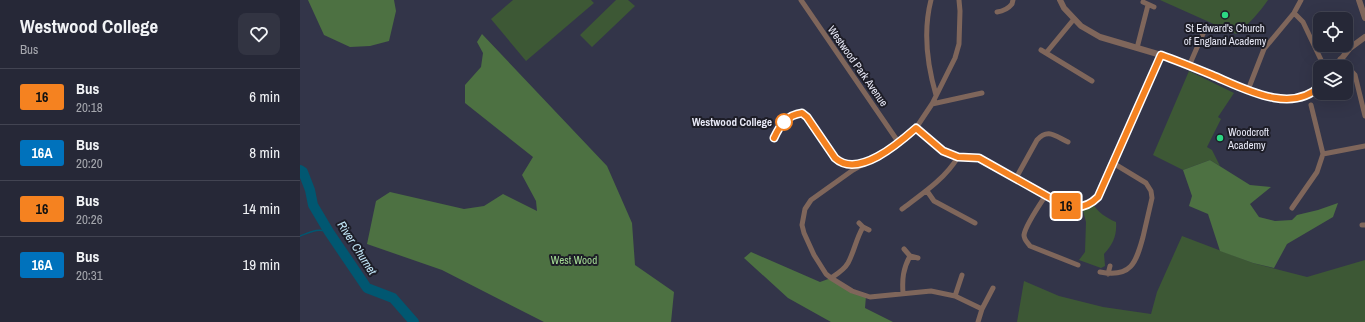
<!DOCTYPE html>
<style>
:root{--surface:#262837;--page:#323442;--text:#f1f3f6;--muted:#a4a6ad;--line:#424452}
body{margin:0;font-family:"Archivo Narrow",sans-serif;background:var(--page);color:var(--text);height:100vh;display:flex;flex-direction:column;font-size:15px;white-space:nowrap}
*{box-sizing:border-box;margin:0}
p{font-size:13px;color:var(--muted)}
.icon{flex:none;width:22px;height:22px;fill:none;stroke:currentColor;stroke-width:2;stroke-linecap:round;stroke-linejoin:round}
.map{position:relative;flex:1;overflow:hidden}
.panel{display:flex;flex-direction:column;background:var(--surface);width:300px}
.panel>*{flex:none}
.badge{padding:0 8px;border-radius:3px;font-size:14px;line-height:26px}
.buttons{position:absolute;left:1013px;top:12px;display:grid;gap:8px}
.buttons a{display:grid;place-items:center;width:40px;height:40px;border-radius:8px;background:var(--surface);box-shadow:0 4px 16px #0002,0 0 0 1px var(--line);font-size:20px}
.map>.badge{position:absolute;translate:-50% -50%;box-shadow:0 0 0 2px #fff}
.round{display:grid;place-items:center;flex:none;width:42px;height:42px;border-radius:8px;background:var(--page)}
.head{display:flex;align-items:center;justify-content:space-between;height:68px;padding:0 20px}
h1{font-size:19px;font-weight:700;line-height:30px}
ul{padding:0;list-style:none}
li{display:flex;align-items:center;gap:12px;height:56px;padding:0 20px;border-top:1px solid var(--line)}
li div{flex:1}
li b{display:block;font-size:15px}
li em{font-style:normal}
li .badge{min-width:44px;font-weight:700;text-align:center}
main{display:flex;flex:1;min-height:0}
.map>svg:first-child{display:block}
</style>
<main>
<section class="panel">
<div class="head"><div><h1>Westwood College</h1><p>Bus</p></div><a class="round"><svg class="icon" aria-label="heart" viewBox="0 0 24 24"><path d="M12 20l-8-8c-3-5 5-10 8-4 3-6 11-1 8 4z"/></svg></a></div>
<ul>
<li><span class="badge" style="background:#f58220;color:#111">16</span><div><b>Bus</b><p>20:18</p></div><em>6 min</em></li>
<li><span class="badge" style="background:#0072bc;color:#fff">16A</span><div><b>Bus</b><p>20:20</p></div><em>8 min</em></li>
<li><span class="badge" style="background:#f58220;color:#111">16</span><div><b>Bus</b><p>20:26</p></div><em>14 min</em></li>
<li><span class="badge" style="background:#0072bc;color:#fff">16A</span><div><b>Bus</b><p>20:31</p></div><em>19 min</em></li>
</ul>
</section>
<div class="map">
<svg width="1065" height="322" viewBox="0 0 1065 322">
<rect width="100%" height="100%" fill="#333549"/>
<path fill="#3d5835" d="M 213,0 L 291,0 L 294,3 L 226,61 L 191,19 Z
M 316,0 L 328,0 L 335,6 L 292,47 L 280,35 Z
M 860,0 L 968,0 C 959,13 949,24 936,34 Z
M 889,71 L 934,93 L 918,117 L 921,119 L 907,147 L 912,150 L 920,166 L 910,160 L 883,170 L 853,155 Z
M 792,203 C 798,212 806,218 816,222 C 817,236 813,244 804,254 L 805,266 L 801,268 L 779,260 L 785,252 L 786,222 L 782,207 Z
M 882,236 L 953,263 L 1007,277 L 1065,260 L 1065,322 L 717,322 L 724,281 L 759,296 L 803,307 L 851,314 L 857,292 Z"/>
<path fill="#4d7142" d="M 8,0 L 94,0 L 96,11 L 89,41 L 70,46 L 50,47 L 24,35 Z
M 182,34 L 307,166 L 332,223 L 335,265 L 374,292 L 371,322 L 244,322 L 142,270 L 67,244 L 76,201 L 90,192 L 164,209 L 184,206 L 203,194 L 237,211 L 236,201 L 222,175 L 233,157 L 165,103 L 165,85 L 181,67 L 183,53 L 177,42 Z
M 910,160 L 950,185 L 971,187 L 950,204 L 959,217 L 975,221 L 992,220 L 997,215 L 1018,210 L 1038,203 L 1033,217 L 987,244 L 974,268 L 953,263 L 920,251 L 908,214 L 889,206 L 892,196 L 883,170 Z
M 451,252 L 520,282 L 531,278 L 566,296 L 565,308 L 593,322 L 531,322 L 488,298 L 444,258 Z"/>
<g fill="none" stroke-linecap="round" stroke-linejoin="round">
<path stroke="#015771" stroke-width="1.5" d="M 0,236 C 11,232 17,228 29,232"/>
<path stroke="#015771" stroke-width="10" d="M 0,170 L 3,172 L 10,190 L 13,205 L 29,232 L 67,288 L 93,298 L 114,322"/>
<path stroke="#7f665b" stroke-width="5" d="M 501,0 L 599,143
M 631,0 C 623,31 627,64 636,95
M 659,0 L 660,11 L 659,44 L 655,58 L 632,104 L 616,128 L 590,149 L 553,170 L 511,200 L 505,209 L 502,225 L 504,233 L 514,255 L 526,274 L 531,278 L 552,291 L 570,297 L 631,291 L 655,296 L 682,309
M 843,2 L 854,7
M 697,12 C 704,11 708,9 712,4 L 713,0
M 994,13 L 1003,22 L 1022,62
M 901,25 L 911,29
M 837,48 L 848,5
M 741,50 L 792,81
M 746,53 L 774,19
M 1040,59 L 1055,75 L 1065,116
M 889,66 L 906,27
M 948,90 L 964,49 L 994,13 L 1001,0
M 632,104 L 682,93
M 616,128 L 643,151 L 658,157 L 679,158 L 763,205 C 777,210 788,207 797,197 L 861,55
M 1023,154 L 1065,146
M 716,178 L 737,140 C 748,128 755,136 768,142
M 627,191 L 634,201 L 675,223
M 746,195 C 740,204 725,226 724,235 C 724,240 728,243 730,246 L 778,265
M 992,208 L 1017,172 L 1023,154 L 1011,105
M 602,209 C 622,194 645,179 658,157
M 559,223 L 563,227 L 569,230
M 1062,225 L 1065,225
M 604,249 L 610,256 L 618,258
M 800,272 C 831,278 836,263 843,237 C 846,224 849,211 852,198 L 851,191 L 846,183 L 813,163
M 808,274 L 810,266
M 531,278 C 537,274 544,270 548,263 C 554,252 556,239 563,227
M 603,293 C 602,279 603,269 610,256
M 655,296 L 662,275
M 678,322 L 682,309 L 693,288"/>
<path stroke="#7f665b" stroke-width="6" d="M 760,0 L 764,8 L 781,26 L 800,37 L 861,55 L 962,95 C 982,100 1004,102 1020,86
M 1059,0 L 1065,18
M 1035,67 L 1050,48 L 1065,37"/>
</g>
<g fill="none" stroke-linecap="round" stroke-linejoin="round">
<g stroke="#fff" stroke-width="9">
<path id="line" d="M 474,138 C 480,125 487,115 502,113 L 507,117 L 535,158 C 558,179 599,143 616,128 L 643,151 L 658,157 L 679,158 L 763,205 C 777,210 788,207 798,197 L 861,55 C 878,61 895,68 912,75 C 943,88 991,115 1020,86"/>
</g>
<use href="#line" stroke="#f58220" stroke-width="6"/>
</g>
<g fill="#2cd884" stroke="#1d1d27" stroke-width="1.5">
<circle cx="925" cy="15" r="4"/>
<circle cx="920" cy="138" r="4"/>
</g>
<circle fill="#fff" stroke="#f58220" stroke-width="2" cx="484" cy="122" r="8"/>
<g text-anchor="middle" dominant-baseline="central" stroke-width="4" stroke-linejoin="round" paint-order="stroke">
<g font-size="11" fill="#e7e8f6" stroke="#1d1d27">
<text x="925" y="28">St Edward's Church<tspan x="925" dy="13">of England Academy</tspan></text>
<text x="928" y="132" text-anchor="start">Woodcroft<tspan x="928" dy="13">Academy</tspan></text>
</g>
<g font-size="11" fill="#e7e8f6" stroke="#1d1d27">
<text transform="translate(558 66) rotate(55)">Westwood Park Avenue</text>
</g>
<g font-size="11" font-weight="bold" fill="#e7e8f6" stroke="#1d1d27" text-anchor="end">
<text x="472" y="122">Westwood College</text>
</g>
<g font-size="11" fill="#a5dc95" stroke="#1d1d27">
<text x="274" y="260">West Wood</text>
</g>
<g font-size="12" font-style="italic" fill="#c2e7f8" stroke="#1d1d27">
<text transform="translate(57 248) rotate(57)">River Churnet</text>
</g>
</g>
</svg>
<div class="buttons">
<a><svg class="icon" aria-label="locate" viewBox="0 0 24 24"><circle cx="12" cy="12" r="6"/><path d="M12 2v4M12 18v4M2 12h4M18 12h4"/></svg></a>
<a><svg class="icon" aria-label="layers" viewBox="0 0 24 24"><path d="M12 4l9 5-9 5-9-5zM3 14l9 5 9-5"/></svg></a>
</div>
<b class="badge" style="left:766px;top:206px;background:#f58220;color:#111">16</b>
</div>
</main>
